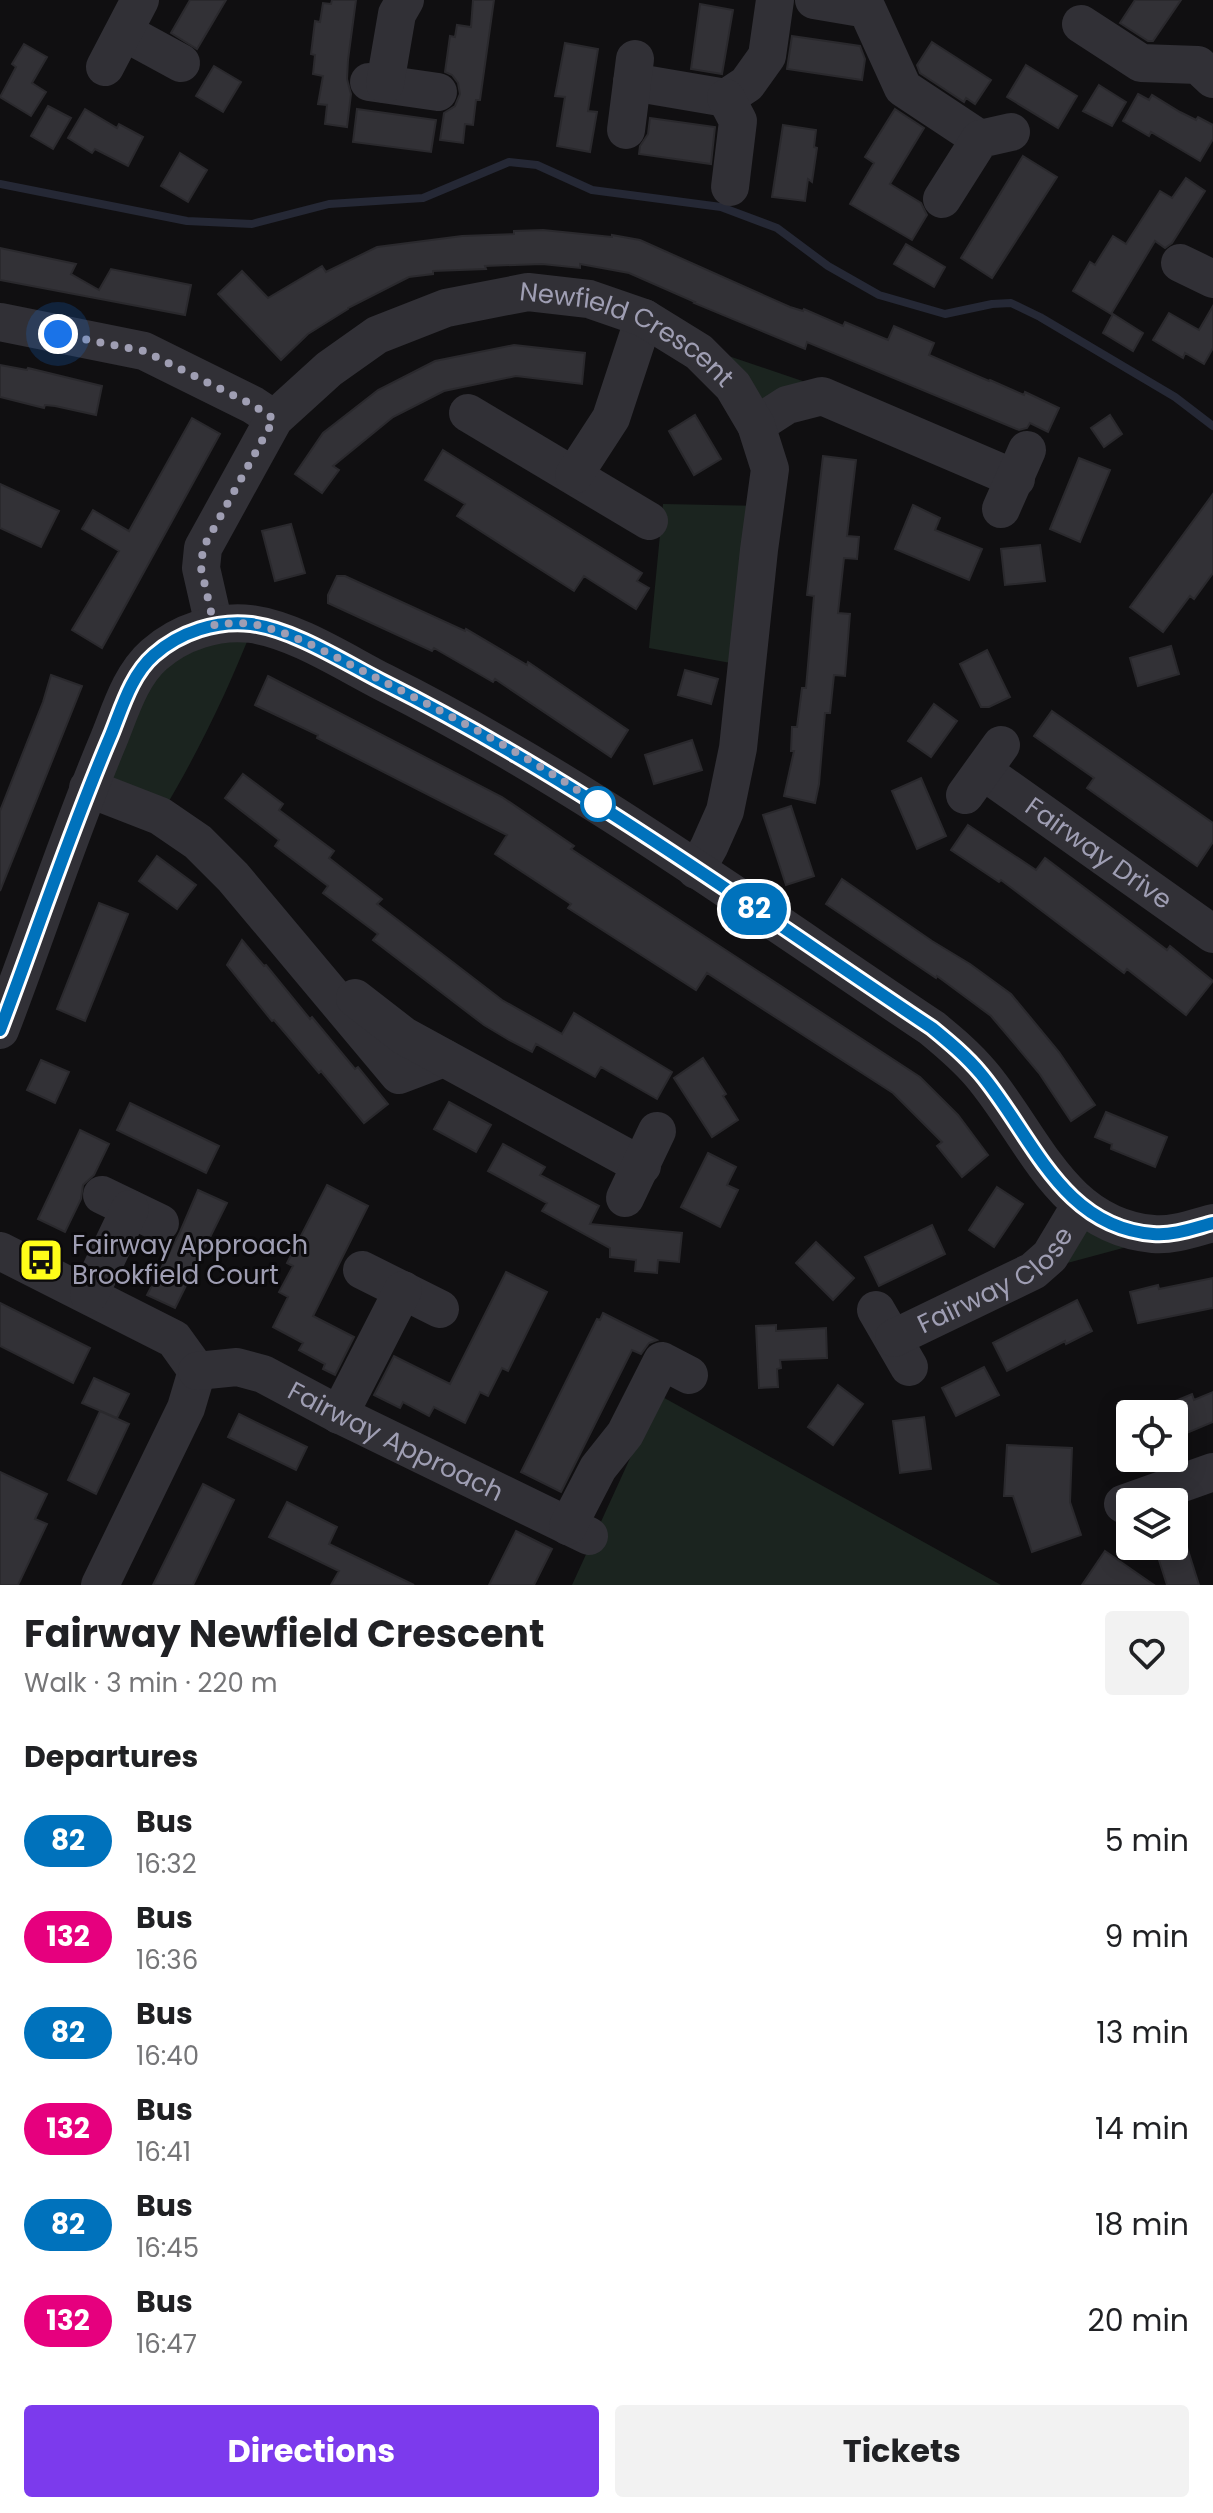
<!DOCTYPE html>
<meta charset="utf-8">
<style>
:root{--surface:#fff;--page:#f2f2f2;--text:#202124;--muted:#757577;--accent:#7c3aed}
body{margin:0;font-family:Poppins,sans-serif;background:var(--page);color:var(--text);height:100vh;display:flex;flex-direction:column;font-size:30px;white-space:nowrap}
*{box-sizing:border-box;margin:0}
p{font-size:26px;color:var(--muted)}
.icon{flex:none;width:44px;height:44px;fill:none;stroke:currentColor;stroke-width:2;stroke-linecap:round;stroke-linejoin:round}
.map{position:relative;height:1585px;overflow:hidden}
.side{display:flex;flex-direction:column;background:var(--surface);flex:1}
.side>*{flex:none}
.badge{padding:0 16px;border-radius:26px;font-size:28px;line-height:52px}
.fabs{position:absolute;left:1116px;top:1400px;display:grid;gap:16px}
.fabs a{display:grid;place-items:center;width:72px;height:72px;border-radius:8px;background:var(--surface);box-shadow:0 4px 20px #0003;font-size:40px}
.you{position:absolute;width:40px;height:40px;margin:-20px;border:6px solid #fff;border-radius:50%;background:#1a73e8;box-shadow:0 0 0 12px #1a73e833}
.map>.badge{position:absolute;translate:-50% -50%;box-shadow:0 0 0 4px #fff}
h2{padding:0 24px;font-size:30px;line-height:72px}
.round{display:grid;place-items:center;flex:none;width:84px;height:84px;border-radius:8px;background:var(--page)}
.headline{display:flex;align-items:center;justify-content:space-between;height:136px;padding:0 24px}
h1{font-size:38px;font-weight:700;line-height:60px}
.primary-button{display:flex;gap:16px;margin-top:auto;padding:16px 24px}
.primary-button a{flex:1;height:92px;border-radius:8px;background:var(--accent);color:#fff;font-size:32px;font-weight:700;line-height:92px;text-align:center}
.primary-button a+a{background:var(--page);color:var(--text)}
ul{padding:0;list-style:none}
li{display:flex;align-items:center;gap:24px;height:96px;padding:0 24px}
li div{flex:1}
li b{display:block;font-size:30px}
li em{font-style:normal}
li .badge{min-width:88px;font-weight:700;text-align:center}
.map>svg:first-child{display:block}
</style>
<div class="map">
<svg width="1213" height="1585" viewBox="0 0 1213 1585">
<rect width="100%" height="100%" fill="#100f11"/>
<path fill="#1b241f" d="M 708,349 L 820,387 L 756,425 Z
M 663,504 L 765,506 L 747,666 L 649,648 Z
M 254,624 C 228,691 197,755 160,816 L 88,788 L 135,678 Z
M 1080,1206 L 1155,1235 L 1123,1248 L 1045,1269 Z
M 659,1395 L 1001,1585 L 572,1585 Z"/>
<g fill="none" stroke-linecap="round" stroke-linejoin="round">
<path stroke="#252835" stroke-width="8" d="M 0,184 L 187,221 L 252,224 L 329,204 L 423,198 L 509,162 L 537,165 L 592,190 L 721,207 L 777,228 L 828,266 L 879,295 L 945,314 L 992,304 L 1011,303 L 1040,317 L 1175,397 L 1213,426"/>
</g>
<path fill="#323136" stroke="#2a292d" stroke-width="2" d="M 190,0 L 226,0 L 197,49 L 171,33 Z
M 332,0 L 356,0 L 348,60 L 347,79 L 351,94 L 347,127 L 325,124 L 327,105 L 318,104 L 323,76 L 313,74 L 315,55 L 311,54 L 315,21 L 320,22 L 323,3 L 331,4 Z
M 473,0 L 494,0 L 480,100 L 476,100 L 473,125 L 465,124 L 463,143 L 440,140 L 444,113 L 455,106 L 460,94 L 458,83 L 452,75 L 445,72 L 450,36 L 455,37 L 457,25 L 471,27 Z
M 1135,0 L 1181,0 L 1153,41 L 1148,41 L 1120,23 Z
M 700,4 L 733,10 L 722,74 L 691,69 Z
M 792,36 L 860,46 L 865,59 L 862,80 L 787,69 Z
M 932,42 L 991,80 L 975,104 L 966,98 L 964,102 L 920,73 L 917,65 Z
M 565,43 L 598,49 L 588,111 L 597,112 L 590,152 L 557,146 L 565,97 L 555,96 Z
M 24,44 L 47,57 L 32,83 L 46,92 L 31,116 L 0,97 L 16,67 L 12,64 Z
M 1026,65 L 1077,96 L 1058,128 L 1007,97 Z
M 214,66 L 241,82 L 223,112 L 196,96 Z
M 1099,85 L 1126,102 L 1112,126 L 1083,111 Z
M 1138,94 L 1149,100 L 1152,95 L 1180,112 L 1196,120 L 1198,117 L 1213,125 L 1213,139 L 1200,161 L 1151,132 L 1149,136 L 1123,121 Z
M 48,106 L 71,118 L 53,149 L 31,136 Z
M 85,109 L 117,128 L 119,124 L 143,137 L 128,166 L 95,149 L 92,153 L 68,138 Z
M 357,109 L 436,120 L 431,152 L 353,142 Z
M 895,109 L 924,128 L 890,184 L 921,203 L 927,215 L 912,240 L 850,204 L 874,163 L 865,157 Z
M 650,118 L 715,127 L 711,164 L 639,154 L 640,146 L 648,134 Z
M 783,125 L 816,130 L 814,147 L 817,148 L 812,182 L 808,179 L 805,201 L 772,197 Z
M 180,153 L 207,170 L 188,202 L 161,186 Z
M 1023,156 L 1057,177 L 992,278 L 961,258 Z
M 1186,178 L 1205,191 L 1172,243 L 1165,248 L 1155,241 L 1111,314 L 1073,291 L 1090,262 L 1095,265 L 1113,236 L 1126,244 L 1160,191 L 1172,198 Z
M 543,230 L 612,237 L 612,235 L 640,240 L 790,307 L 803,311 L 804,309 L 843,326 L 845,322 L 888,340 L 894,326 L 934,343 L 929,355 L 989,381 L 990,380 L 1024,395 L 1025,392 L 1059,408 L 1048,432 L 1030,423 L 1027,428 L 1019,430 L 807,342 L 805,349 L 694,303 L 695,302 L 629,273 L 580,264 L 580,268 L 542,264 L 485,266 L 486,269 L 433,271 L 433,274 L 409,277 L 348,308 L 348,309 L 308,334 L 281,360 L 218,294 L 242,271 L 268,298 L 322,266 L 326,272 L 377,247 L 462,236 L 514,234 L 514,231 Z
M 906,244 L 945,267 L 934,287 L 894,264 Z
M 0,248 L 76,264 L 71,274 L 99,290 L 111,269 L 191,285 L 185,315 L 0,280 Z
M 1213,306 L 1213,348 L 1204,364 L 1185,353 L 1183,358 L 1153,340 L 1169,313 L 1199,330 Z
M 1113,314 L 1143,333 L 1133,351 L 1103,333 Z
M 514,345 L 585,353 L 582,384 L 516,376 L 444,391 L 393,417 L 333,466 L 339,470 L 322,493 L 295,474 L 323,433 L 378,390 L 435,361 Z
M 0,365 L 27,370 L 28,368 L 102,386 L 96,415 L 55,406 L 45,405 L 44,408 L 0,397 Z
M 695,415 L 721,459 L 694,475 L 669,431 Z
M 1110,415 L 1122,434 L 1104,447 L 1091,428 Z
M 192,418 L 220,434 L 102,648 L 72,630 L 119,551 L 82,529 L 93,510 L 129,531 Z
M 443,450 L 642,573 L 637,581 L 649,588 L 636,609 L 584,576 L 574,591 L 457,516 L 465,504 L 425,480 Z
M 823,456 L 856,460 L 847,536 L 859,537 L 857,559 L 844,558 L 838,613 L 850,614 L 845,676 L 834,675 L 830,713 L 825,713 L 819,784 L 815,803 L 784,796 L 794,751 L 791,751 L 792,727 L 797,727 L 802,688 L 806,688 L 814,596 L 807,595 Z
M 1079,458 L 1110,470 L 1080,542 L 1050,529 Z
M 0,484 L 59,511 L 41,547 L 0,528 Z
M 1213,494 L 1213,573 L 1194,599 L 1190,596 L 1163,632 L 1130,607 Z
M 913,505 L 940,518 L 935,530 L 982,549 L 969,580 L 895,549 Z
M 291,524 L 305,573 L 275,581 L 262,531 Z
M 1040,545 L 1045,581 L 1005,585 L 1001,549 Z
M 337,576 L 345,576 L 465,631 L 466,629 L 527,665 L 528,662 L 628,730 L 611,757 L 495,679 L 493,682 L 434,648 L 432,651 L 328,603 L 328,595 Z
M 1171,646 L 1179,674 L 1138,686 L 1130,658 Z
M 987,650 L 1010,697 L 989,707 L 981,707 L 960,664 Z
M 685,670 L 718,679 L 711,704 L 678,695 Z
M 51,675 L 82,686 L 0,891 L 0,811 L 43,702 Z
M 268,676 L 502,797 L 574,846 L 571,849 L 920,1077 L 958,1115 L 988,1155 L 962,1177 L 937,1146 L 942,1142 L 893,1093 L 707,973 L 696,990 L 568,908 L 571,904 L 495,854 L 507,835 L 317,738 L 318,735 L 255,705 Z
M 934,704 L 957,721 L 931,757 L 908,741 Z
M 1052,711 L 1213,823 L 1213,842 L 1197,866 L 1087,788 L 1094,778 L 1034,736 Z
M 692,740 L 702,770 L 654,784 L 645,755 Z
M 243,774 L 283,804 L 279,810 L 334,851 L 329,858 L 382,899 L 377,904 L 502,1000 L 562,1034 L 574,1013 L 672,1072 L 657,1099 L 601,1067 L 595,1077 L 536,1044 L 532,1052 L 509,1040 L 484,1025 L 373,940 L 378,934 L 323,893 L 328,886 L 275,846 L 279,840 L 225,798 Z
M 921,778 L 946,836 L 917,849 L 892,791 Z
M 791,806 L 814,876 L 786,885 L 763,815 Z
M 968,825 L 1036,870 L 1045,858 L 1167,950 L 1170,946 L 1213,981 L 1186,1015 L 1127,969 L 1124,973 L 1001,880 L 999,882 L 951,850 Z
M 157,856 L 196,885 L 177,909 L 139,881 Z
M 842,879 L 932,941 L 970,964 L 1011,994 L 1059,1052 L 1095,1105 L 1071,1121 L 1039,1073 L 991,1016 L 937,976 L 936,978 L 826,904 Z
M 99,903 L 128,914 L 85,1021 L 57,1009 Z
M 242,940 L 264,966 L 266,965 L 310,1019 L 312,1017 L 355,1069 L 358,1067 L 388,1104 L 364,1123 L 321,1071 L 319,1073 L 274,1020 L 272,1021 L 227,965 Z
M 703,1058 L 726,1094 L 723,1096 L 738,1120 L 712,1137 L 674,1078 Z
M 41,1060 L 69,1072 L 55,1103 L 27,1090 Z
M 449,1102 L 491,1125 L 476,1152 L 434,1129 Z
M 130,1103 L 219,1146 L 206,1173 L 117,1130 Z
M 1106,1112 L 1167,1137 L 1155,1167 L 1111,1149 L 1112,1144 L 1095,1137 Z
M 80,1130 L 109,1144 L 94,1175 L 83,1185 L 81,1199 L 65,1232 L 38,1219 Z
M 503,1144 L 545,1167 L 540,1175 L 599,1206 L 590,1224 L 682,1233 L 679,1262 L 658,1260 L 657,1273 L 635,1271 L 636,1260 L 610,1257 L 610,1248 L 542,1211 L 547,1203 L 488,1171 Z
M 708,1153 L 736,1167 L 727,1185 L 738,1190 L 720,1227 L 681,1207 Z
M 327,1185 L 368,1206 L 313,1316 L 354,1337 L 335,1375 L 323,1369 L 325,1364 L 299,1350 L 303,1343 L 273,1327 L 288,1297 L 279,1292 L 293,1266 L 287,1263 Z
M 997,1187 L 1023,1204 L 994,1247 L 969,1230 Z
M 198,1190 L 227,1203 L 175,1308 L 147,1295 L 180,1232 Z
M 932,1225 L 945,1254 L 879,1286 L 865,1257 Z
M 816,1242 L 854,1278 L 833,1300 L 796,1263 Z
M 506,1272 L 547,1292 L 508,1371 L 502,1368 L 488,1396 L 480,1392 L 465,1423 L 434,1407 L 429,1416 L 403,1402 L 400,1408 L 374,1395 L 394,1356 L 450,1384 Z
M 1213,1278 L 1213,1308 L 1138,1323 L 1130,1292 L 1158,1285 L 1159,1289 Z
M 1077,1300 L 1092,1331 L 1066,1344 L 1065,1341 L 1007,1371 L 993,1343 Z
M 0,1303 L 90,1348 L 73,1383 L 0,1346 Z
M 603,1313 L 657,1340 L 649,1343 L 641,1354 L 632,1350 L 561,1492 L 521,1472 L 597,1319 L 600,1320 Z
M 776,1325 L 776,1331 L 826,1328 L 827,1358 L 780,1360 L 781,1368 L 777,1369 L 778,1387 L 759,1388 L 756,1326 Z
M 984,1367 L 999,1395 L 956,1416 L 942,1388 Z
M 94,1378 L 129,1394 L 117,1418 L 82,1403 Z
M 838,1385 L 863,1404 L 833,1445 L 808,1427 Z
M 1213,1392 L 1213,1422 L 1182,1435 L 1168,1404 L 1192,1394 L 1194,1400 Z
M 100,1411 L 129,1424 L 96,1494 L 68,1480 Z
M 239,1414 L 307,1447 L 296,1470 L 228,1437 Z
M 924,1417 L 931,1469 L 900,1473 L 893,1421 Z
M 1007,1445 L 1072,1448 L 1070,1502 L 1081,1535 L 1032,1552 L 1013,1496 L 1004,1496 Z
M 0,1472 L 47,1494 L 35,1519 L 47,1524 L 18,1585 L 0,1585 Z
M 203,1484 L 234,1500 L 193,1585 L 153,1585 Z
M 287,1502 L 337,1527 L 329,1544 L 414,1585 L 331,1585 L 339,1571 L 269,1537 Z
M 516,1531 L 552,1549 L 534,1585 L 489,1585 Z
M 1187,1547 L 1199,1585 L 1167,1585 L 1158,1557 Z
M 1105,1551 L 1154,1585 L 1082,1585 Z"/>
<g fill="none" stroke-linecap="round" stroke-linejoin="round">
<g stroke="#313036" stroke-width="38">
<path d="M 814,0 L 867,9 L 903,88 L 980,139"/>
<path d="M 1081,24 L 1141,63 L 1198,65 L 1213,79"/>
<path d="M 124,32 L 181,63"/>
<path d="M 105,67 L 140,0"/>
<path d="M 369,82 L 438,92"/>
<path d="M 632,82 L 726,98 L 747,84 L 767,56 L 775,0"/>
<path d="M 385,84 L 397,14 L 405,0"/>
<path d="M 726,98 L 738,121 L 730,187"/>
<path d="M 626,130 L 635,59"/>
<path d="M 942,199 L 980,139 L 1011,132"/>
<path d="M 1180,263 L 1213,279"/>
<path d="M 0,322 L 144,351 L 253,405 L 274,419"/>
<path d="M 468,413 L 649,521"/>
<path d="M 756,425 L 787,405 L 822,396 L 1016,479"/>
<path d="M 574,475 L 611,418 L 644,318"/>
<path d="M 1001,509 L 1027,450"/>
<path id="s1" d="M 214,625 L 201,568 L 203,548 L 274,419 L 329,369 L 377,335 L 446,308 L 528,292 L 589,299 L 644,318 L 699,352 L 733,386 L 756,425 L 770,469 L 759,550 L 738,748 L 725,811 L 709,847 L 696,870"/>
<path id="s2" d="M 983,771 L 1213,934"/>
<path d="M 88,788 L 160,816 L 198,842 L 233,877 L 399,1075 L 444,1058"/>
<path d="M 965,795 L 1001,745"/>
<path d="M 355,998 L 404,1036 L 642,1166"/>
<path d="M 0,1030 C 37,934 68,836 108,741 C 120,712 130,676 154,655 C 180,632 217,620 251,624 C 295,630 344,662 383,682 C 576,779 752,908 932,1028 C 949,1042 966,1056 981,1074 C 1033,1135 1061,1226 1153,1234 C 1173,1236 1194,1228 1213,1223"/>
<path d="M 102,1195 L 160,1223"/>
<path d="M 625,1198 L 657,1131"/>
<path d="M 0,1251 L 174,1339 L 197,1371 L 186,1408 L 100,1585"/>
<path d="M 362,1270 L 440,1309"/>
<path d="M 89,1295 L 130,1209"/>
<path d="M 876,1310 L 909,1367"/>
<path id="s3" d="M 894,1338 L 1033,1271 L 1050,1256 L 1080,1206"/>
<path id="s4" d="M 197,1371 L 237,1367 L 263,1374 L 336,1413 L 589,1536"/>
<path d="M 339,1415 L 403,1290"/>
<path d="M 1123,1504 L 1213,1472"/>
<path d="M 568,1526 L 598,1468 L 625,1434 L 662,1361 L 689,1375"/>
</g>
</g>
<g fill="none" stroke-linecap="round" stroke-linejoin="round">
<g stroke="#fff" stroke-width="18">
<path id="line" d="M 0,1030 C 37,932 70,831 111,735 C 122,708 131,675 154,655 C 180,632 217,620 251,624 C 295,630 344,662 383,682 C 576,779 752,908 932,1028 C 949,1042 966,1056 981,1074 C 1032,1135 1061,1227 1153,1234 C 1173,1236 1194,1228 1213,1223"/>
</g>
<use href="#line" stroke="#0072bc" stroke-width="12"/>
<path stroke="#9f9eb3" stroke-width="8" stroke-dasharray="0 14.4" d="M 58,334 L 144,351 L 253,405 L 274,419 L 203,548 L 201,568 L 214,625 C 228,623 243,622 257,625 C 296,634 333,656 369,674 C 447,714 526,754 598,804"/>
</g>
<defs>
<g id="bus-square" transform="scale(2.3)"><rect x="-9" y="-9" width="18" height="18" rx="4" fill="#fffd19" stroke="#0b0a0c"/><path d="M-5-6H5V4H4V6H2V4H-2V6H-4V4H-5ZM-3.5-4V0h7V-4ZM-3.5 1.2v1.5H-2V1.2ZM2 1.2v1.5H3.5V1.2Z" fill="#111"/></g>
</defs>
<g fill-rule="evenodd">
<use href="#bus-square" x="41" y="1260"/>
</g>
<circle fill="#fff" stroke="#0072bc" stroke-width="4" cx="598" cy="804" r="16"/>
<g text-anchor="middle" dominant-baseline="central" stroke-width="6" stroke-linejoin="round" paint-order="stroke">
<g font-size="26" fill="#9f9eb3" stroke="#0b0a0c">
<text stroke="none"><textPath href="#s1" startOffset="626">Newfield Crescent</textPath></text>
<text stroke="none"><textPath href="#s2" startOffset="142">Fairway Drive</textPath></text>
<text stroke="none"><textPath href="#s3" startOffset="118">Fairway Close</textPath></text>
<text stroke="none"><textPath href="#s4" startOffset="216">Fairway Approach</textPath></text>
</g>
<g font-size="26" fill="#9f9eb3" stroke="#0b0a0c" text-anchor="start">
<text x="72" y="1245">Fairway Approach<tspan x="72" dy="30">Brookfield Court</tspan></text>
</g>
</g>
</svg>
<div class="fabs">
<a><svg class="icon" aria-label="locate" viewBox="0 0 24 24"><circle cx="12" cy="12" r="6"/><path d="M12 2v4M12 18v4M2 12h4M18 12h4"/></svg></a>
<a><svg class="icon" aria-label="layers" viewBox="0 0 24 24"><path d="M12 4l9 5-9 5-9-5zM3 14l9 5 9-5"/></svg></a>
</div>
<div class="you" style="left:58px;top:334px"></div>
<b class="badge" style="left:754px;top:909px;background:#0072bc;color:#fff">82</b>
</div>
<section class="side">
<div class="headline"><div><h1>Fairway Newfield Crescent</h1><p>Walk · 3 min · 220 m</p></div><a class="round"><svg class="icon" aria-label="heart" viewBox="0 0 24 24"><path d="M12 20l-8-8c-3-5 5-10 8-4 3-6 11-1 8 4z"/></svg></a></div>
<h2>Departures</h2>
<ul>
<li><span class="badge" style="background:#0072bc;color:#fff">82</span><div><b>Bus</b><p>16:32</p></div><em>5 min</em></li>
<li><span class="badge" style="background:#e6007e;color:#fff">132</span><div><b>Bus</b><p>16:36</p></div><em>9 min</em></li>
<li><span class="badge" style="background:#0072bc;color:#fff">82</span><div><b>Bus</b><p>16:40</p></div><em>13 min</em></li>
<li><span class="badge" style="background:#e6007e;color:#fff">132</span><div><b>Bus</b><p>16:41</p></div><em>14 min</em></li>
<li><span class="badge" style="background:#0072bc;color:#fff">82</span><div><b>Bus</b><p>16:45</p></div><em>18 min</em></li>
<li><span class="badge" style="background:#e6007e;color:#fff">132</span><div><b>Bus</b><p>16:47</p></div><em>20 min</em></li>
</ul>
<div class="primary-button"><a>Directions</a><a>Tickets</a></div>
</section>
